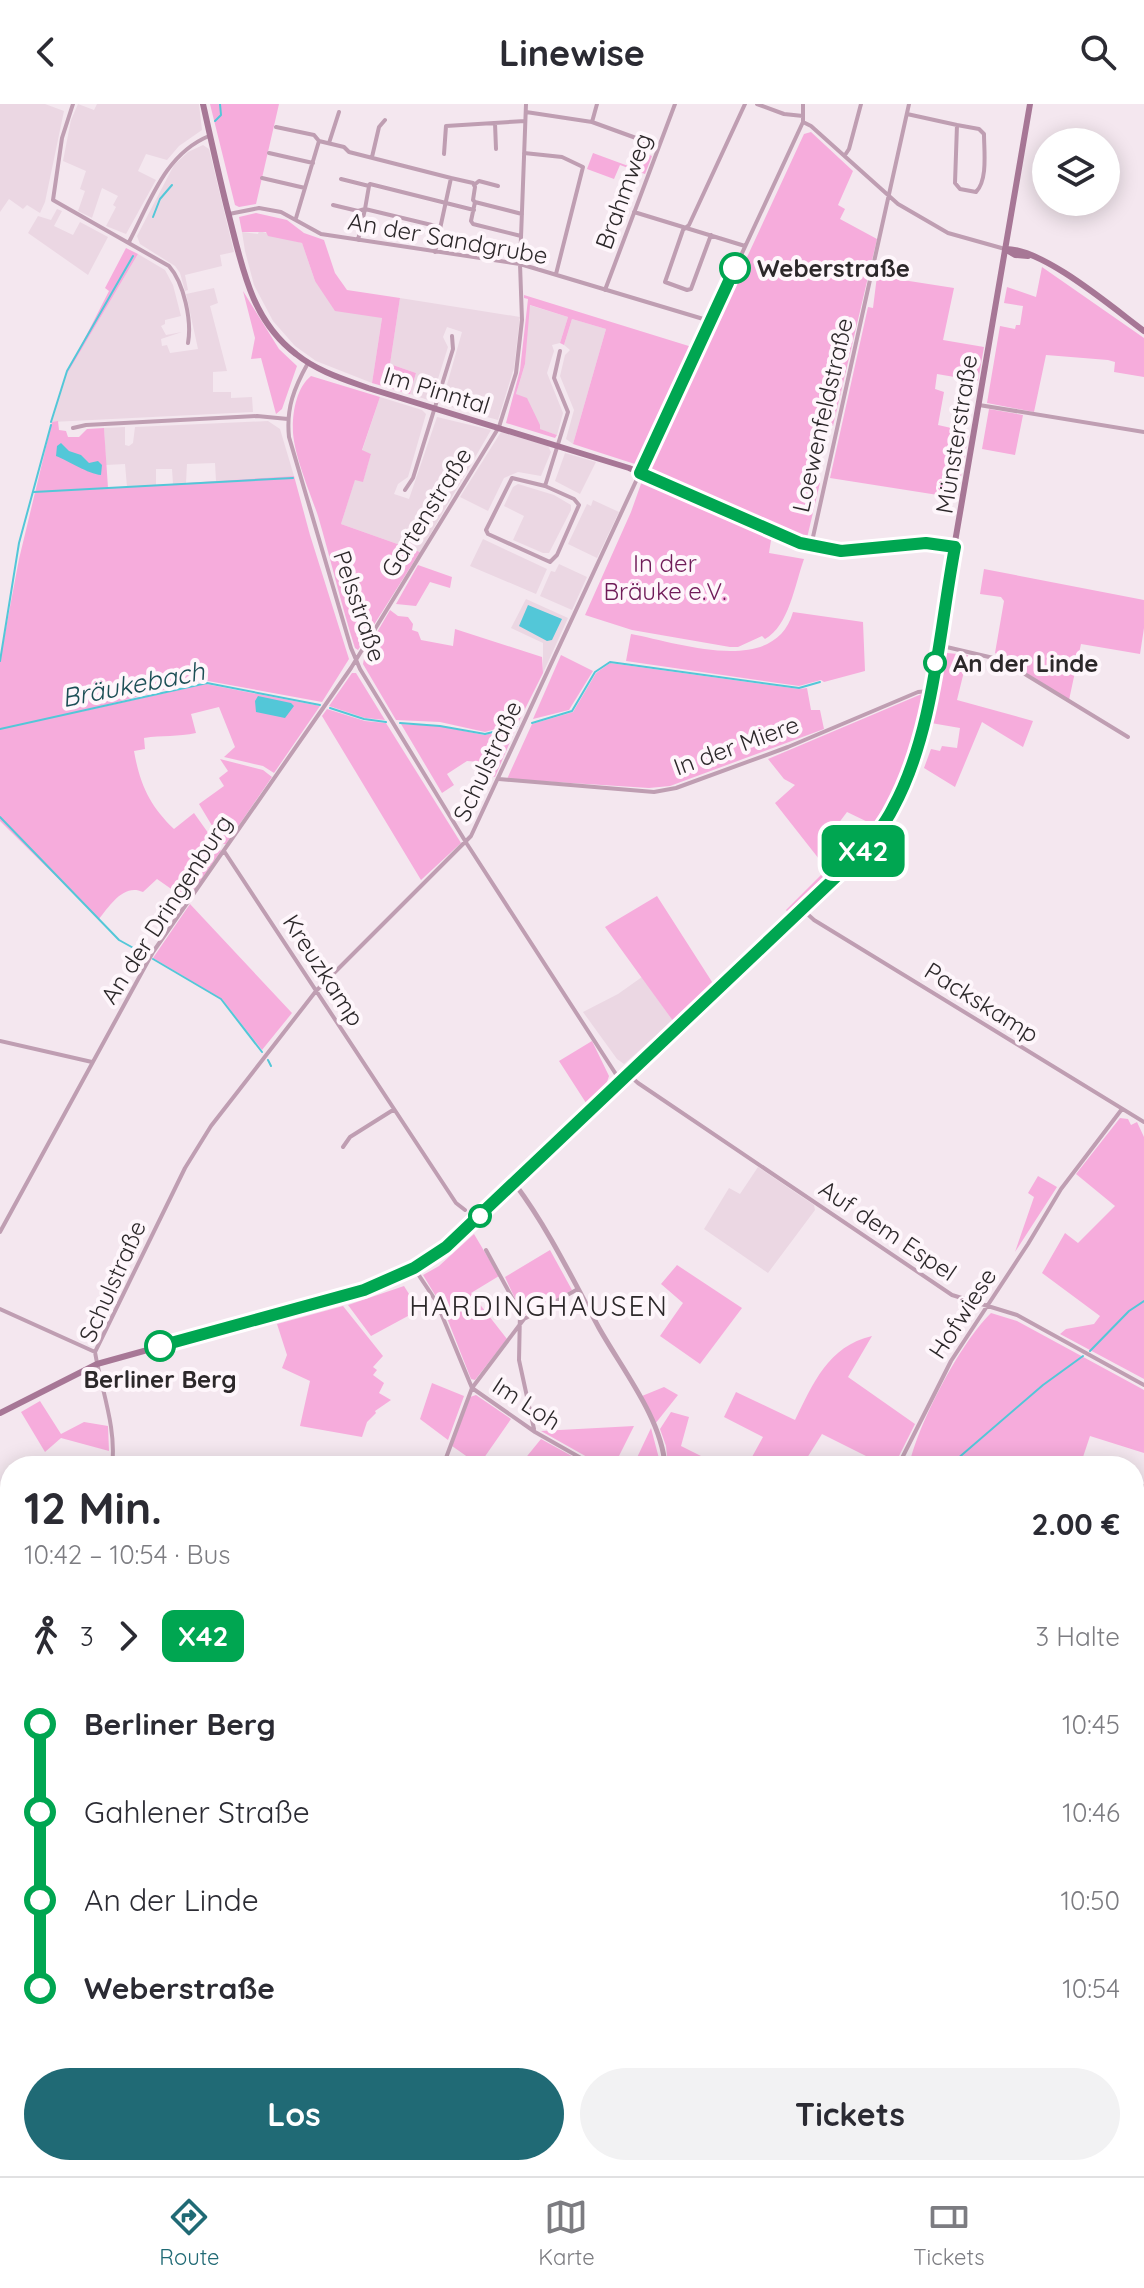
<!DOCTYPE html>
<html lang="de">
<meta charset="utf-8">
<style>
:root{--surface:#fff;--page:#f2f2f3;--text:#2b2b33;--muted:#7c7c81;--line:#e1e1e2;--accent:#206a75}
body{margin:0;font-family:Quicksand,sans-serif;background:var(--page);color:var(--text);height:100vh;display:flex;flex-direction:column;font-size:30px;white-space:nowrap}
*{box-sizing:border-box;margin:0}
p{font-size:26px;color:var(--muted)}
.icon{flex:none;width:44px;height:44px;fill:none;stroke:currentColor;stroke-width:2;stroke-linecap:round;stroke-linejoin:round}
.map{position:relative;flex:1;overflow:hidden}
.side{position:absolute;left:0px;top:1352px;width:1144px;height:720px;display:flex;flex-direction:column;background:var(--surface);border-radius:32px 32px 0 0;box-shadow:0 4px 20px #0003}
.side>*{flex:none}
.badge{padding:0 16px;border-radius:12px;font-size:28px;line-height:52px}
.fabs{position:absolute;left:1032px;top:24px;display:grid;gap:16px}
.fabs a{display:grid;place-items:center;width:88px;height:88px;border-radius:50%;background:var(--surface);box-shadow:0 4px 20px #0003;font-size:40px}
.map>.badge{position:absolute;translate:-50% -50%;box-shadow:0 0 0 4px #fff}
.legs{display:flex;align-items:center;gap:12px;height:88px;padding:0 24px;font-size:26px}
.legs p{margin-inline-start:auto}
.overview{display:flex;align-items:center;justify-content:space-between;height:136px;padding:0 24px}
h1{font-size:44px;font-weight:800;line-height:60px}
.action{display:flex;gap:16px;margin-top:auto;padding:16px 24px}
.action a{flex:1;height:92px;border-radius:48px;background:var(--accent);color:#fff;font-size:32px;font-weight:800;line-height:92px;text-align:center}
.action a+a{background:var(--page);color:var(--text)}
ul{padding:0 24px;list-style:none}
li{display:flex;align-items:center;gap:28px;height:88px;font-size:30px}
li i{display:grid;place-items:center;width:12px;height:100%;margin:0 10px;background:currentColor}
li i::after{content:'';width:20px;height:20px;margin:-10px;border:6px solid;border-radius:50%;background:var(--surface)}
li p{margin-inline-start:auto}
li:first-child i{background:linear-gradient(#0000 50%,currentColor 0)}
li:last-child i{background:linear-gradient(currentColor 50%,#0000 0)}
header{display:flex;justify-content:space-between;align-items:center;height:104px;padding:0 24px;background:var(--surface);font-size:36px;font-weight:800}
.dock{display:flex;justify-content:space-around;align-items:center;height:112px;border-top:2px solid var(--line);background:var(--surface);font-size:22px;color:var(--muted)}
.dock a{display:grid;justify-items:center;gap:4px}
.dock .active{color:var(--accent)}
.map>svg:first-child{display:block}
</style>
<header><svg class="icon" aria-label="back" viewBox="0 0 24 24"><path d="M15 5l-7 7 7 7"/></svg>Linewise<svg class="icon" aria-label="search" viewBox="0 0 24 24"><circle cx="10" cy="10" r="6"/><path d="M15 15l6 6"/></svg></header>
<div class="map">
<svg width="1144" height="2072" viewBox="0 0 1144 2072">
<rect width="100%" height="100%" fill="#f4e7ef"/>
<path fill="#ebd7e3" d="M 0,0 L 45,0 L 64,7 L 45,98 L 40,109 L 27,101 L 23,105 L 9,95 L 0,108 Z
M 78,0 L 94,6 L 97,0 L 199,0 L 202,26 L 179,42 L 167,56 L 146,50 L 138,67 L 156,76 L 126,130 L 106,122 L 116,103 L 113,101 L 118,92 L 102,84 L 92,114 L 78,107 L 85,87 L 80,85 L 86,67 L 63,57 L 71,16 Z
M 203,41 L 209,45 L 234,148 L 220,151 L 222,162 L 185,171 L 188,186 L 185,187 L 180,169 L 175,162 L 140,140 L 137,132 L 174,61 L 188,48 Z
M 57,105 L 62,107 L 54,122 L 73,131 L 80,118 L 108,133 L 88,171 L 28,129 L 38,112 L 51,116 Z
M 259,127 L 302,139 L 315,177 L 382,214 L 372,279 L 316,257 L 295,242 L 273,217 L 254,181 L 245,147 L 242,128 L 258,130 Z
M 138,150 L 165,166 L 173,181 L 181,212 L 165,216 L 165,220 L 161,222 L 166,231 L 182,228 L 161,235 L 162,242 L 167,241 L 170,249 L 198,245 L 186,190 L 214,184 L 218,199 L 210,202 L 227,267 L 213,268 L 213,288 L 231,288 L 231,294 L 252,293 L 253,308 L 52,318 L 64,275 Z
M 400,194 L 520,213 L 514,264 L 498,316 L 444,301 L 442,298 L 462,228 L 447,223 L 443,233 L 448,243 L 432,294 L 428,296 L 410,290 L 416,269 L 390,260 Z
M 529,201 L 568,213 L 560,239 L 552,241 L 554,247 L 547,269 L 563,309 L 557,331 L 539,325 L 516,290 L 525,260 Z
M 572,215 L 606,225 L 573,340 L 566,335 L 574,306 L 560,272 L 565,251 L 570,246 L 564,241 Z
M 380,293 L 422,306 L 426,310 L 408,373 L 398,380 L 394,390 L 409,395 L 437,313 L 491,326 L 420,448 L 341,420 L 355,375 L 363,377 L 371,350 L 362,347 Z
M 268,317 L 280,325 L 294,372 L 216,377 L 215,359 L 187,360 L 186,379 L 173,380 L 172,365 L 156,365 L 156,381 L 127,383 L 125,360 L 106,361 L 104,324 L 125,323 L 125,341 L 129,342 L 133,339 L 135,323 Z
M 501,328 L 548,342 L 551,348 L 541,372 L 518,368 L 504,374 L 488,407 L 460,393 Z
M 565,349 L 596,358 L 580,390 L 555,377 Z
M 518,380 L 554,391 L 571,401 L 571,406 L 549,449 L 543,449 L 513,436 L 524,412 L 504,402 L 513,383 Z
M 593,396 L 619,408 L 597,454 L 568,440 L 587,400 L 591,402 Z
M 483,435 L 547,465 L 536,490 L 470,462 Z
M 559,460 L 587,473 L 572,506 L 540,492 L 551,467 L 555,468 Z
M 526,495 L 568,514 L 543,569 L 543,539 L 511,524 Z
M 642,873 L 673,917 L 624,960 L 617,955 L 583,908 L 618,890 Z
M 758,1063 L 814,1101 L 815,1106 L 768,1169 L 704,1125 L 729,1084 L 740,1090 Z"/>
<path fill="#f6acdc" d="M 210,0 L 279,0 L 256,100 L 239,103 L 235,101 Z
M 811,28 L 853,67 L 838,101 L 845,105 L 840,115 L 877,135 L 833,322 L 828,322 L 816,377 L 820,379 L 807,434 L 649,365 L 804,30 Z
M 637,46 L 652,52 L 645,70 L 620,61 L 614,75 L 587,65 L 593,49 L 631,63 Z
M 256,109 L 287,116 L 304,129 L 324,136 L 335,169 L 347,186 L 400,194 L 390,260 L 416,269 L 410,290 L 372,279 L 382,214 L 335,207 L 315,177 L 302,139 L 268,132 L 266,128 L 242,128 L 239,113 Z
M 126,144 L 138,150 L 64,275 L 109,187 L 105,184 Z
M 1042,163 L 1144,234 L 1144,273 L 1114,268 L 1115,258 L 1108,256 L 1046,251 L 1034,308 L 987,299 L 1000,222 L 1015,225 L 1016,221 L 1020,221 L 1023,202 L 1004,199 L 1007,183 L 1036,193 Z
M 877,172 L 954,184 L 943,236 L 984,243 L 978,277 L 937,270 L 935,285 L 944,288 L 938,321 L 969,328 L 957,394 L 830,374 L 868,203 L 873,204 Z
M 243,187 L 279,245 L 297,262 L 282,305 L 276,310 L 261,254 L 251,255 L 255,234 Z
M 524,191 L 692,243 L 638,361 L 573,340 L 606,225 L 572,215 L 564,241 L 560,239 L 568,213 L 530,201 L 525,260 L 516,290 L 527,294 L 540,321 L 540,325 L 557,331 L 555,334 L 506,319 L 520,266 L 528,195 L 524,194 Z
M 311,272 L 380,293 L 362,346 L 371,350 L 363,378 L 355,376 L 341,420 L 420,448 L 358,546 L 355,544 C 341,500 331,456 318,412 C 310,388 295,354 293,329 C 292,310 296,284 311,272 Z
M 989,305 L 1023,311 L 1015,351 L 982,345 Z
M 58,317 L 59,326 L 66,327 L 68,333 L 79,333 L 87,325 L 104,324 L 108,384 L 294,372 L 310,431 L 349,555 L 322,598 L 208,577 L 182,581 L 79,608 L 206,580 L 320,602 L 274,669 L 263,662 L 224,653 L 235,643 L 219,603 L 191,610 L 196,629 C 178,633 162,631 144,634 L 145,645 L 134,647 C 140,681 150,702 174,725 L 194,709 L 221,747 L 187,796 L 157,775 L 143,788 C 124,779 110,801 99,815 L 0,717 L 0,556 L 19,455 L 52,318 Z
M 642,377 L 772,430 L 769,449 L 804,455 C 795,480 789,522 765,535 L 762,532 L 738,543 L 730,543 L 632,526 L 585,511 L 631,408 Z
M 418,461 L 452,473 L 450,484 L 430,478 L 416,502 L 396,500 Z
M 984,465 L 1144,496 L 1144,524 L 1140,550 L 1081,540 L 1069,596 L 995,549 L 1004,497 L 1001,493 L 980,490 Z
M 390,506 L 398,512 L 408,513 L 413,520 L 412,526 L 418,528 L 421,536 L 453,542 L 455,525 L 542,553 L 543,569 L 518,619 L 485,628 L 440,618 L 396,616 L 363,560 L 365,549 Z
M 793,508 L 863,518 L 865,567 L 824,578 L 821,576 L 799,582 L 626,557 L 631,530 C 679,539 775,573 793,508 Z
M 947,549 L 968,551 L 957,596 L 1033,617 L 1023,643 L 982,618 L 955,683 L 924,664 L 931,645 L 940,647 L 942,642 L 957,644 L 960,624 L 931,619 L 944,551 Z
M 561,551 L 593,567 L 569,606 L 533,615 Z
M 610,559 L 799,585 L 807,584 L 811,606 L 820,606 L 824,625 L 670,682 L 649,684 L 507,675 L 532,620 L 573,608 L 596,569 Z
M 352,569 L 356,569 L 385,616 L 365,614 L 329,602 Z
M 924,589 C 924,619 899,704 874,721 L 847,708 L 832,728 L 850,751 L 831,768 L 835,771 L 832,774 L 790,812 L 786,806 L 821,771 L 830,769 L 775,699 L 795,681 L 784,675 L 768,655 Z
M 327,605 L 365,617 L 386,619 L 461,739 L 421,776 L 322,612 Z
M 401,620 L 439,622 L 484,631 L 516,624 L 495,673 L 480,669 L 480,658 L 467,657 L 447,670 L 454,681 L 442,689 Z
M 220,655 L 263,666 L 272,673 L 226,740 L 223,740 L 199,700 L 224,682 L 219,674 L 228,667 Z
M 657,792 L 714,881 L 673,917 L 605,823 Z
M 190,800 L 292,909 L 262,946 L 222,895 L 153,854 Z
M 592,937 L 609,972 L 605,984 L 588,1002 L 559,957 Z
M 1120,1014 L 1128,1015 L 1131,1021 L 1137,1018 L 1144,1033 L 1144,1275 L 1060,1230 L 1066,1225 L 1094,1220 L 1100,1212 L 1042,1169 L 1065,1129 L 1078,1139 L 1115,1102 L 1076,1070 Z
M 1038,1072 L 1057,1083 L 1015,1148 L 1034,1093 L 1028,1089 Z
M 474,1130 L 499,1172 L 471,1189 L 507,1235 L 475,1276 L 471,1275 L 443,1204 L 423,1171 L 439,1162 Z
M 550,1146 L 572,1186 L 528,1211 L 522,1210 L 505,1173 Z
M 677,1161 L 742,1204 L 700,1260 L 660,1232 L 683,1199 L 661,1180 Z
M 404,1182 L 419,1206 L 371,1232 L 348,1201 Z
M 343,1202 L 383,1252 L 373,1263 L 377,1266 L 373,1271 L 384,1279 L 379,1289 L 391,1296 L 375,1307 L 376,1309 L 367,1318 L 362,1333 L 300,1322 L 310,1277 L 282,1264 L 287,1251 L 277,1220 Z
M 991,1209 L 1017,1217 L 1144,1286 L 1144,1349 L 1090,1332 L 1080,1362 L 909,1362 C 918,1320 960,1239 991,1209 Z
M 872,1232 L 848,1273 L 915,1320 L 894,1362 L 886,1362 L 822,1330 L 802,1362 L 747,1362 L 763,1333 L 724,1313 L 736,1288 L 795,1316 C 813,1280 828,1242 872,1232 Z
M 432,1279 L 464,1292 L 448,1336 L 420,1315 Z
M 664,1283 L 678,1291 L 655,1320 L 642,1292 Z
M 476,1291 L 511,1315 L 479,1361 L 452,1342 L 470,1293 Z
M 40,1297 L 61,1330 L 84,1318 L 108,1322 L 109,1347 L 61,1334 L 45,1348 L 21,1308 Z
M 671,1308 L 689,1313 L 681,1342 L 721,1362 L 668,1362 L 666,1342 L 660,1325 Z
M 634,1322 L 614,1362 L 603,1362 L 541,1327 Z
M 651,1324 L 661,1362 L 633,1362 Z
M 541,1335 L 590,1362 L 519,1362 Z
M 1134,1458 L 1144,1463 L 1144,1644 L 1134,1643 Z
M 1140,1660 L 1144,1660 L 1144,1735 L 1137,1734 Z
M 10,1722 L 10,1761 L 0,1782 L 0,1732 L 6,1733 Z
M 1134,1870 L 1144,1882 L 1144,1931 L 1134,1941 Z
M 1137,1946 L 1144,1956 L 1144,2072 L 1085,2072 L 1079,2062 L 1134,2062 L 1134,1949 Z
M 262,2062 L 1075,2062 L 1083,2072 L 263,2072 Z"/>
<path fill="#53c7d8" d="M 61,339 L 69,347 L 81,351 L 89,359 L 98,357 L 102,361 L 101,371 C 88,370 69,357 56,352 L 57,342 Z
M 528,501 L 562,515 L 552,536 L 547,537 L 519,522 Z
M 258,592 L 291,599 L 294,602 L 285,614 L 256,608 L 255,597 Z"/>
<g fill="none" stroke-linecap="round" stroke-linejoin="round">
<path stroke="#53c7d8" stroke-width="2" d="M 215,17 L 221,11 L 220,0
M 153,113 L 160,95 L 172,81
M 51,318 L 67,267 L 133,152
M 34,388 L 293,374
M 0,557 L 19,439 L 51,321
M 330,604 L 364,615 L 386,618
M 400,619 L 440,622 L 485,630 L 517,622
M 532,619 L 572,607 L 595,568 L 610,558 L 799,584 L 820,578
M 0,625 L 207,579 L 320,601
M 0,713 L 119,836 L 146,851
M 153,855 L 221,895 L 262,948
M 268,956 L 271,962
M 1090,1247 L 1129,1207 L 1144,1197
M 949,1362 L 1043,1281 L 1083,1252
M 0,1781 L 2,1782"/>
<path stroke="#bf9eb2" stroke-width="4" d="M 73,0 L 62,34 L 53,96 L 169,162 C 184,179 192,217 188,239
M 757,0 L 784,10 L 803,12
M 526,8 L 592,18 L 658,42
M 907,10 L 957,21 L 955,79 L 960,85 L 976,88 C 988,76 984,47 984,30 L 979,25 L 957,21
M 592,18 L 597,0
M 803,18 L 811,22 L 898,100 L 948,129 L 1005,145
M 495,19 L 496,45
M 276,23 L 314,31 L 319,37
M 329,39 L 339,8
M 269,49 L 313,59
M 524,49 L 562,53 L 583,63 L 556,170
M 444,50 L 446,22 L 525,17
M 845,51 L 849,45 L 861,0
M 372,53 L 379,23 L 385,16
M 262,74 L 305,84
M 451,74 L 473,79 L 475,83 L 473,96 L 475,98
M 474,81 L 479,77 L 498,82
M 369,82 L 370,80 L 474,106
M 333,101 L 358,107 L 365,105 L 369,82 L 341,75
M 634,108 L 745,142
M 229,110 L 259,104 L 281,108 L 321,130 L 520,160 L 710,217
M 296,114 L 319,37 L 344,43 L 349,48 L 451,74 L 435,148
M 711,131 L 691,185 L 687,186 L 665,178 L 683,126 L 689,121 L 745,0
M 521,132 L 473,120 L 471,117 L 475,98 L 522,110
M 358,136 L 365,105 L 440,123
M 129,138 C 150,98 165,50 209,32
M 605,186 L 675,0
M 308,259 C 294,284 286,304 289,333 L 351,544 L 360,565 L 467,740 L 621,978
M 979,301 L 1144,328
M 73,324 L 86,321 L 257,312 L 288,315
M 545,382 L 574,395 L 579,401 L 557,451 L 550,458 L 488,430 L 486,426 L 512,374 L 545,382 L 568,308 L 554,274 L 560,247
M 405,386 L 413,374 L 453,245 L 452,232
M 811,442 L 909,0
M 938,541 L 1002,556 L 1128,633
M 499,675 L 654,688 L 676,684 L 788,643 L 918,588 L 929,587
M 224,747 L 456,1099 L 465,1106
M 803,806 L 814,816 L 1144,1018
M 0,937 L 92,958
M 629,971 L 638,979 L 952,1191 L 1017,1211 L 1144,1281
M 343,1043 L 350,1033 L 393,1006
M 0,1128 L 153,848 L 351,564 L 499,323 L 516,269 L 522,216 L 520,160 L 526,0
M 486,1146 L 520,1208 L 519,1256 L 534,1325
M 414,1164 L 436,1197 L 472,1284 L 535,1328 L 595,1362
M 0,1205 L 95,1248
M 112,1362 C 117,1324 101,1285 95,1248 L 185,1064 L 211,1022 L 316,887 L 471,732 L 803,18 L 803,0
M 443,1362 L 472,1284 L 524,1215 L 578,1185
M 898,1362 L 951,1257 L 1028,1140 L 1061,1085 L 1122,1005
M 1134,1411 L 1144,1382
M 1134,1455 L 1144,1460
M 0,1533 L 10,1536
M 0,1669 L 10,1672
M 0,1797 L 10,1773
M 0,1906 L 10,1909
M 1134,1944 L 1144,1935
M 401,2072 L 401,2062"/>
<path stroke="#bf9eb2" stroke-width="5" d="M 515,1080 C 548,1124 573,1176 599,1224 C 622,1265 662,1315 665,1362
M 1134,1651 L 1144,1652"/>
<path stroke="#a77796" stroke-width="6" d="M 203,0 C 211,36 219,72 228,108 C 242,161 250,215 296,250 C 317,267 343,275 368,284 L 629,364 L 811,442 L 841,447 L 926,439 L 955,443
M 1005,145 C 1043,144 1113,204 1144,227
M 1005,145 L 1015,151 L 1028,152
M 0,1309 L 97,1260 L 364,1186 C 405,1171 439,1151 471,1121 C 560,1036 650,952 739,867 C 783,825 842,777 877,730 C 901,696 914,658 924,619 L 1030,0"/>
</g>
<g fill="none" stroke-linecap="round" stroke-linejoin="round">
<g stroke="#fff" stroke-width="18">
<path id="line-1" d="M 160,1242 L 364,1186 L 414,1164 L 446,1143 L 857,753 C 870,738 884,722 893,704 C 934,629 939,527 955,443 L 926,439 L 841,447 L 800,439 L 640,369 L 735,164"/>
</g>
<use href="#line-1" stroke="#00a651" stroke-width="12"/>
</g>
<g fill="#fff" stroke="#00a651" stroke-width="4">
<circle cx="735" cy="164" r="14"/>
<circle cx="935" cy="559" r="10"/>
<circle cx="480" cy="1112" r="10"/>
<circle cx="160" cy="1242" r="14"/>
</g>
<g text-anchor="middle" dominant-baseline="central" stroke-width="8" stroke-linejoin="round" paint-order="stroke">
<g font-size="24" fill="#2c282a" stroke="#fef6fb">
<text transform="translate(623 87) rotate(-70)">Brahmweg</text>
<text transform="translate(448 134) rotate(10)">An der Sandgrube</text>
<text transform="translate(437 286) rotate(17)">Im Pinntal</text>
<text transform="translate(822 311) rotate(-77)">Loewenfeldstraße</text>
<text transform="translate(956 330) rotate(-81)">Münsterstraße</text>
<text transform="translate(426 408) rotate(-58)">Gartenstraße</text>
<text transform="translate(360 502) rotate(71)">Pelsstraße</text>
<text transform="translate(736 641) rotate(-20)">In der Miere</text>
<text transform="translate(487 657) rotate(-65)">Schulstraße</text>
<text transform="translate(166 805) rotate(-57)">An der Dringenburg</text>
<text transform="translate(324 866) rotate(57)">Kreuzkamp</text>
<text transform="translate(982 898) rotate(32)">Packskamp</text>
<text transform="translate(888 1126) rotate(34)">Auf dem Espel</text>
<text transform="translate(112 1177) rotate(-66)">Schulstraße</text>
<text transform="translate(962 1209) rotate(-57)">Hofwiese</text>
<text transform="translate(527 1299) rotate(33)">Im Loh</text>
</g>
<g font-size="24" font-weight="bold" fill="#2c282a" stroke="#fef6fb" text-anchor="start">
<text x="757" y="164">Weberstraße</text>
<text x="953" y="559">An der Linde</text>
<text x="160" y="1275" text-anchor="middle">Berliner Berg</text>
</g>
<g font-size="24" fill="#6f1b58" stroke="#fef6fb">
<text x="665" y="459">In der<tspan x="665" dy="28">Bräuke e.V.</tspan></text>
</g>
<g font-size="26" font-style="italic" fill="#1b4e55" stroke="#fef6fb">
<text transform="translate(133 580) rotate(-11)">Bräukebach</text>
</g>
<g font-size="28" letter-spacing="2" fill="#2c282a" stroke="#fef6fb">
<text x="539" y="1201">HARDINGHAUSEN</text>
</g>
</g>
</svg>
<div class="fabs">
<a><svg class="icon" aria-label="layers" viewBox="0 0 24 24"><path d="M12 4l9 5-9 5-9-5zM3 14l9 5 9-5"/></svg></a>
</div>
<b class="badge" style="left:863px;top:747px;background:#00a651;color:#fff">X42</b>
<section class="side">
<div class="overview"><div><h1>12 Min.</h1><p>10:42 – 10:54 · Bus</p></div><b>2.00 €</b></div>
<div class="legs"><svg class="icon" aria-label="walk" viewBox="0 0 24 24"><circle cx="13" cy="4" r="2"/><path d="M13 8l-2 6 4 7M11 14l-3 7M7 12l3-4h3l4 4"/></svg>3<svg class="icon" aria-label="forward" viewBox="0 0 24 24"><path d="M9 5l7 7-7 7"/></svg><b class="badge" style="background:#00a651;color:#fff">X42</b><p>3 Halte</p></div>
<ul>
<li><i style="color:#00a651"></i><b>Berliner Berg</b><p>10:45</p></li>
<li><i style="color:#00a651"></i><span>Gahlener Straße</span><p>10:46</p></li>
<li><i style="color:#00a651"></i><span>An der Linde</span><p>10:50</p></li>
<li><i style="color:#00a651"></i><b>Weberstraße</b><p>10:54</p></li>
</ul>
<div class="action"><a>Los</a><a>Tickets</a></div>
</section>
</div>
<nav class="dock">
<a class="active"><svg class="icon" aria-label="directions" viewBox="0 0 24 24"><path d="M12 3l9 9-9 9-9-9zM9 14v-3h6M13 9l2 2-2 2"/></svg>Route</a>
<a><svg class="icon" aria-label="map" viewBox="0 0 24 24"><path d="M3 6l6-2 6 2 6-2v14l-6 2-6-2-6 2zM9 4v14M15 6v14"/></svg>Karte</a>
<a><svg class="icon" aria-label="tickets" viewBox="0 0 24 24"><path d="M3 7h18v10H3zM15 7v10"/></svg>Tickets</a>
</nav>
